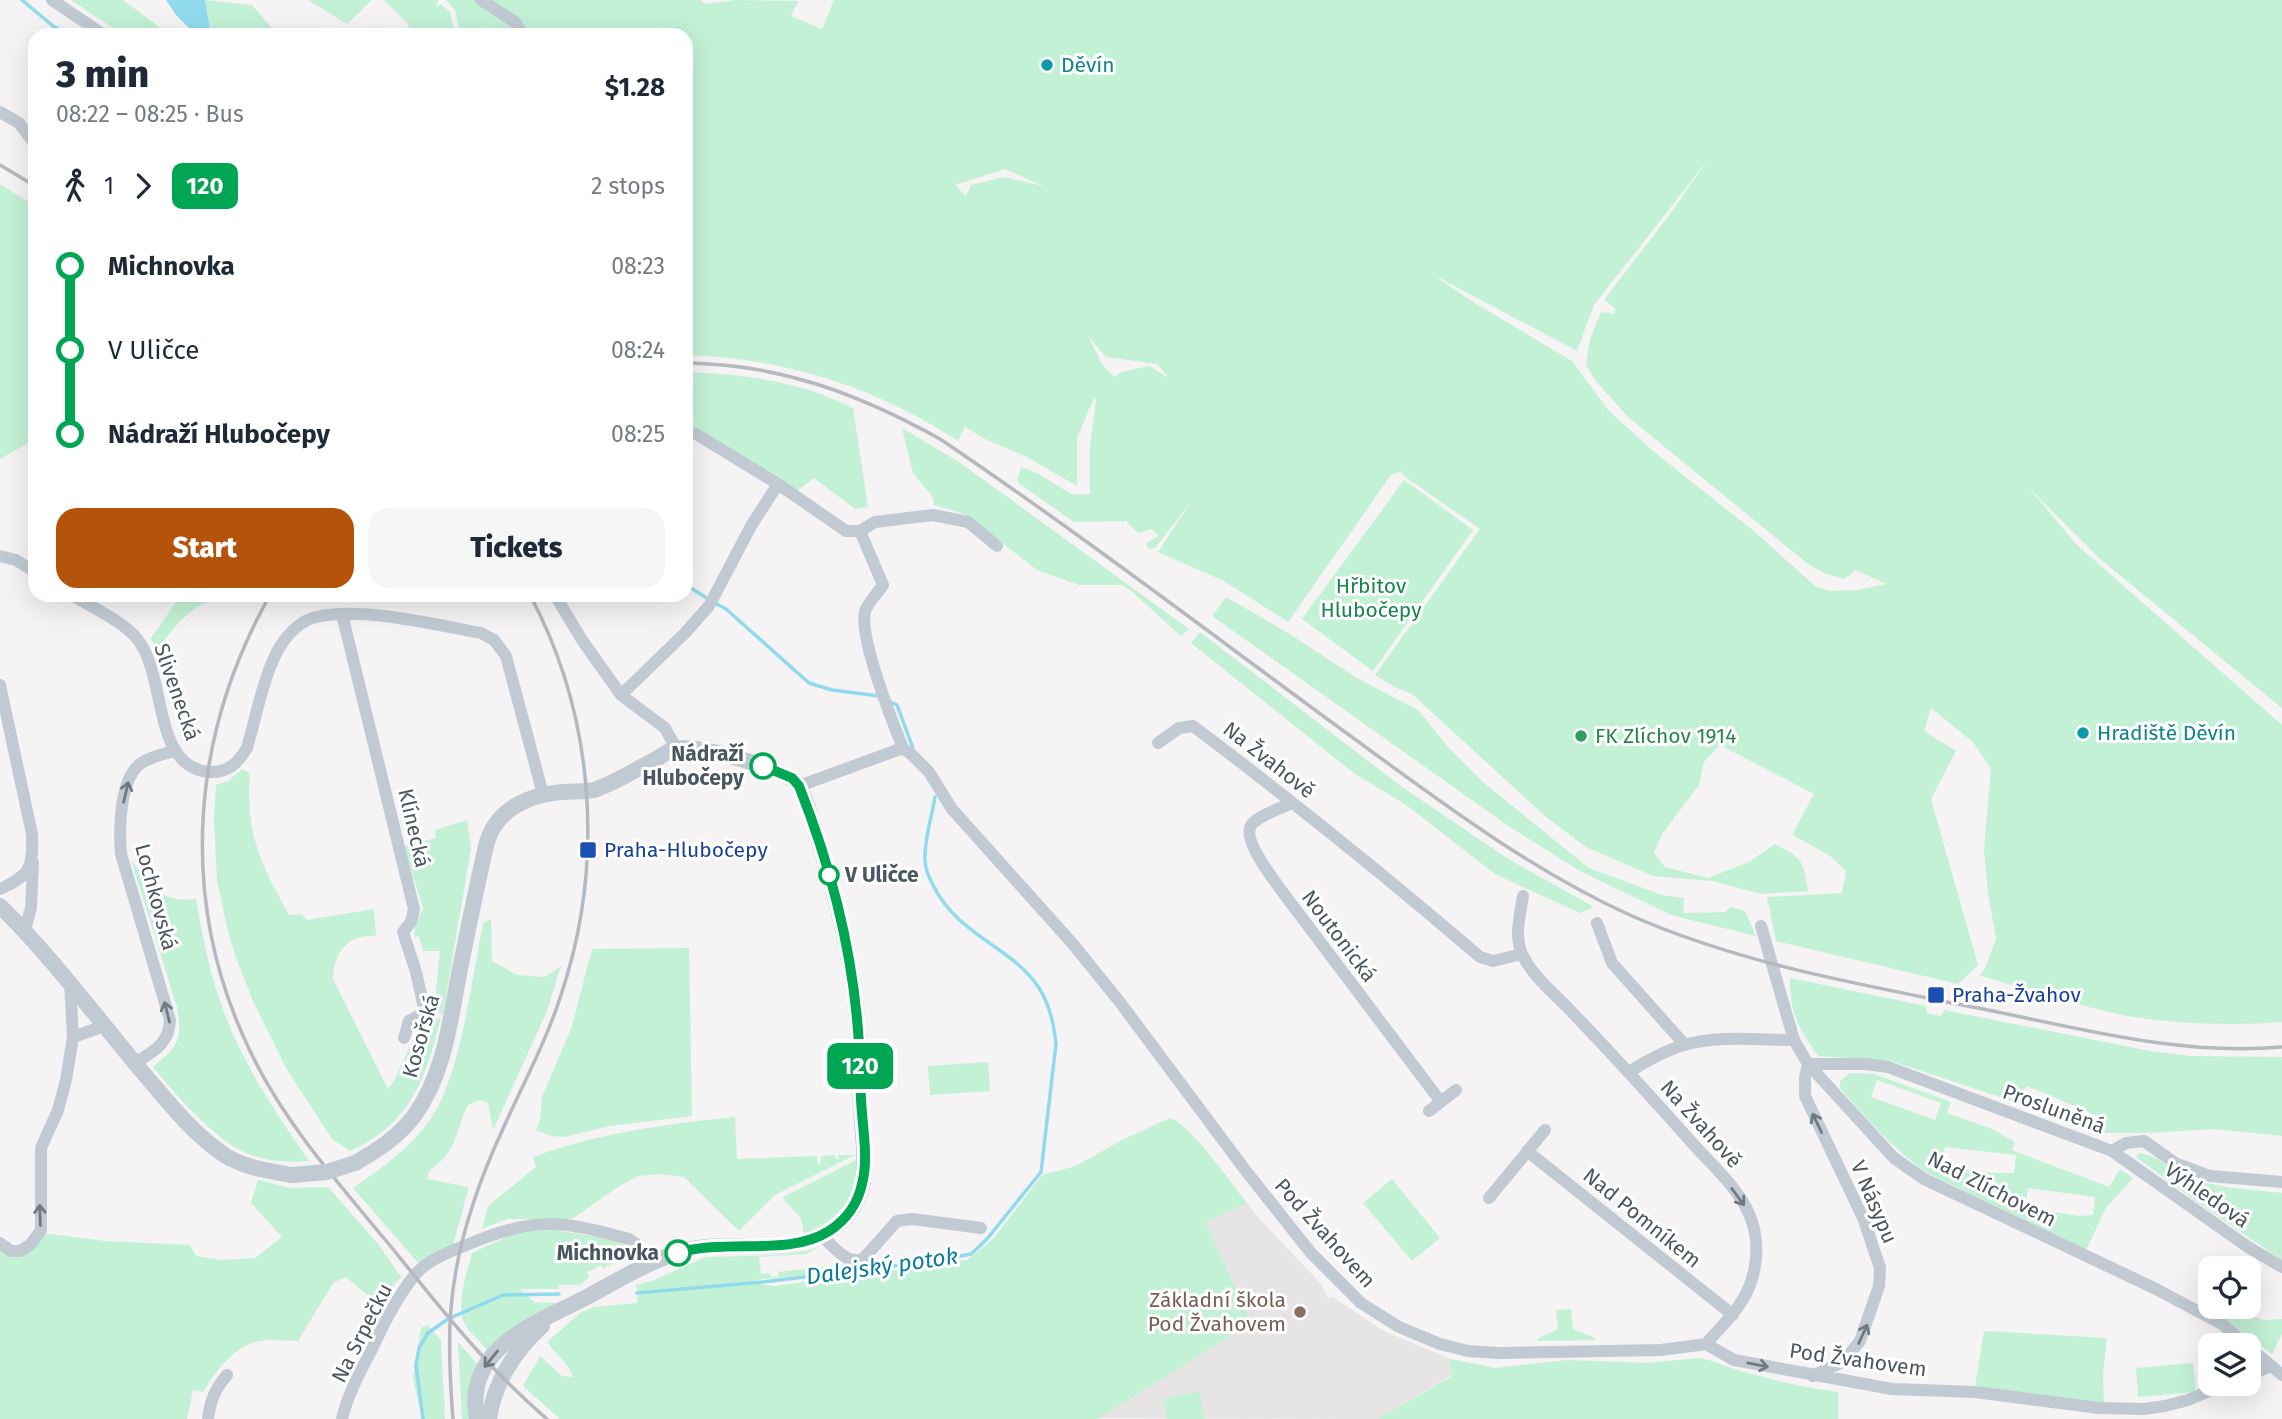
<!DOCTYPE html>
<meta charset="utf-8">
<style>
:root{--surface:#fff;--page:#f6f6f7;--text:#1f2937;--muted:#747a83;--accent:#b45309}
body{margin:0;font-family:"Fira Sans",sans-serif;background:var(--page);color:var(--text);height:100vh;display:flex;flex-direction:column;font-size:26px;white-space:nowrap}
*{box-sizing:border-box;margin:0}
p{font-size:23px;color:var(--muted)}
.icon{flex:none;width:38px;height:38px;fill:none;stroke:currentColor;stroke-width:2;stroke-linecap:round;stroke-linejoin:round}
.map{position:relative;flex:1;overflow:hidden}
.drawer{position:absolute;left:28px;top:28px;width:665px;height:574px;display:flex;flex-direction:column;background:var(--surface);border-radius:21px;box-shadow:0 7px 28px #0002}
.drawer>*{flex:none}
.badge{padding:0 14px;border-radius:10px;font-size:24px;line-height:46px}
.fabs{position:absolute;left:2198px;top:1256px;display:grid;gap:14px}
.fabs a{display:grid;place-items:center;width:63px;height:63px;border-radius:14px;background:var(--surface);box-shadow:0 7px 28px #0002;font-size:35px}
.map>.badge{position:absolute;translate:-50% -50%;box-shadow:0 0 0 4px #fff}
.legs{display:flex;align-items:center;gap:10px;height:77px;padding:0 28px;font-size:23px}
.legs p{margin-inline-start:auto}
.summary{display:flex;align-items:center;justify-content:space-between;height:119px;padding:0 28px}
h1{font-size:38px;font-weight:800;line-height:52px}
.button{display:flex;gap:14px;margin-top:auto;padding:14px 28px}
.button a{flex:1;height:80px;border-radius:21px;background:var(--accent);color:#fff;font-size:28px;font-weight:800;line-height:80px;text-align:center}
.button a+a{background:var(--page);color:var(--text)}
ul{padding:0 28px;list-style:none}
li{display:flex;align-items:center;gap:24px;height:84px;font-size:26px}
li i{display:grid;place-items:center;width:10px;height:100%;margin:0 9px;background:currentColor}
li i::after{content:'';width:18px;height:18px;margin:-9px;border:5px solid;border-radius:50%;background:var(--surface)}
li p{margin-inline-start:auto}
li:first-child i{background:linear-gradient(#0000 50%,currentColor 0)}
li:last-child i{background:linear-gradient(currentColor 50%,#0000 0)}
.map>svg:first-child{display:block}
</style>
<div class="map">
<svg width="2282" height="1419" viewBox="0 0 2282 1419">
<rect width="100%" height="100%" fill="#f5f3f3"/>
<path fill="#e6e4e5" d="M 1247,1203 L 1256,1215 L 1322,1285 L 1328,1299 L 1333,1297 L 1384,1331 L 1450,1359 L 1452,1375 L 1377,1419 L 1097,1418 L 1227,1338 L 1250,1320 L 1206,1222 Z"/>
<path fill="#c3f1d5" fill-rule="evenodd" d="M 71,0 L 123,0 L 170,35 L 123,35 Z
M 205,0 L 252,5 L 278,35 L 211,35 Z
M 308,0 L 372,0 L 347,24 Z
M 384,0 L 438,0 L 436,8 L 441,4 L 450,12 L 455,35 L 405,35 L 409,25 Z
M 446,0 L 700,0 L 705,4 L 736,0 L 798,1 L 791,16 L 822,29 L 834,0 L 2282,0 L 2282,708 L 2100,559 L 2028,487 L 2077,545 L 2282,725 L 2282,1022 C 2238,1026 2171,1024 2127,1016 C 2077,1006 2027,989 1978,975 L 1982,973 L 1987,964 L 1996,939 L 1988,893 L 1984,850 L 1991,769 L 1973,742 L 1931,708 L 1924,731 L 1956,751 L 1931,799 L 1978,965 L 1958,984 L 1776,941 L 1767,897 L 1842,893 L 1846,871 L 1829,855 L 1792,835 L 1814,794 L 1720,745 L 1704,762 L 1699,785 L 1662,834 L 1654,853 L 1665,867 L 1708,878 L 1749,862 L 1775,844 C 1803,859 1803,860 1808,891 L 1761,894 L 1712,881 L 1653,876 L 1586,847 L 1546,817 L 1412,694 L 1394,687 L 1375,675 L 1480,529 L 1404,476 L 1401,471 L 1391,475 L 1288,622 L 1224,581 L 1158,552 L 1191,502 L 1155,548 L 1148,549 L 1146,543 L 1159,536 L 1152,529 L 1138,533 L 1126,521 L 1074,522 L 1017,482 L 1021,467 L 1039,474 L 1071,494 L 1090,494 L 1090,446 L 1096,400 L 1094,398 L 1077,438 L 1077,486 L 1027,457 L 985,439 L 965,427 L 958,441 C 876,387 784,358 686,355 L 686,35 L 492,35 L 480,27 L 476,35 L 460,35 L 455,10 ZM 1710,157 L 1670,214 L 1604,300 L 1616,309 L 1614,314 L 1601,312 L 1590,339 L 1586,364 L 1595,380 L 1628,417 L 1808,564 L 1826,574 L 1844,579 L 1856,570 L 1886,584 L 1857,590 L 1829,591 L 1815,586 L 1755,532 L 1653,451 L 1608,410 L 1572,361 L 1473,302 L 1432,274 L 1577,351 L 1594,305 ZM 1005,169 L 1043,186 L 1004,177 L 971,185 L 966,196 L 955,185 ZM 1088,336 L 1106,357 L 1157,364 L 1169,378 L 1149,366 L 1121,372 L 1114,377 L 1102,364 Z
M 0,184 L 35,206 L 35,439 L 0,459 Z
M 686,372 C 743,374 801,381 853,408 L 868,507 L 855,509 L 814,478 L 797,491 L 694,428 L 686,430 Z
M 902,428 L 959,462 L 1189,629 L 1181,636 L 1130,590 L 1122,585 L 1079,585 L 1037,570 L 965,514 L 934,505 L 932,496 L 913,473 Z
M 1404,480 L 1473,530 L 1373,671 L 1302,619 Z
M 181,595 L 252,595 C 243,597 233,595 224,597 C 192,602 175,626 157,650 L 151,638 Z
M 1226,597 L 1290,634 L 1355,677 L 1418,710 L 1448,747 L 1485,784 L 1589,868 L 1662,895 L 1684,898 L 1683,913 L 1725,912 L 1731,907 L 1745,911 L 1756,936 L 1671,915 L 1580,871 L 1507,825 L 1212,616 Z
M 1200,632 L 1402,787 L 1510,860 L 1594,907 L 1580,913 L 1495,874 L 1405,804 L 1355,774 L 1191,643 Z
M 242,769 L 250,773 C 245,834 261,864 289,915 L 301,914 L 307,920 L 374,909 L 376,936 C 348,934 334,952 333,979 L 388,1089 L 394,1081 L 422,1020 L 441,1018 C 425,1080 411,1123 350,1151 L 332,1139 L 286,1068 L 253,1001 L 235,955 L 227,927 L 217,880 L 214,818 L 216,785 L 228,781 Z
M 467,820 L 471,848 L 443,1015 L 434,1009 L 440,951 L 423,951 L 419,936 L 414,937 L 415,925 L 423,908 L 404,846 L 436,838 L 435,830 Z
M 131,860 C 150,885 161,904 196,899 C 202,932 208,966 219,998 C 239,1058 273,1109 309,1161 C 287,1163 261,1161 240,1150 C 211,1135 174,1093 153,1067 C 178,1046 183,1041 177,1007 Z
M 491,919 L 492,961 L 517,975 L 545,977 L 561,966 L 547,1011 L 493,1130 L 488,1103 L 480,1100 L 468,1105 C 454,1134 458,1151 429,1171 L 427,1179 L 469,1187 L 453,1245 L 419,1264 L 353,1188 C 381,1169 410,1148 430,1120 C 461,1076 472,977 483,923 Z
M 689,948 L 692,1116 L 610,1126 L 564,1137 L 552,1136 L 536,1130 L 540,1120 L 542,1097 L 572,1026 L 592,949 Z
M 1790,978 L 1926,1006 L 1927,1013 L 1941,1016 L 1944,1010 L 2150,1051 L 2191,1056 L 2282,1057 L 2282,1136 L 2215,1129 L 2147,1133 L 2100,1133 L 2105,1119 L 2027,1086 L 2015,1102 L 1891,1061 L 1818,1056 C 1798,1026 1790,1015 1790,978 Z
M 988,1062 L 990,1091 L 930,1095 L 928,1066 Z
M 1850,1073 L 1874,1074 L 1951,1102 L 1947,1113 L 1992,1129 L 2015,1142 L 2012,1150 L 2109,1187 L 2120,1169 L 2133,1178 L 2106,1208 L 2086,1250 L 1927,1173 C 1894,1149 1866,1119 1840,1088 L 1840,1081 ZM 1877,1080 L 1941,1103 L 1935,1120 L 1871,1097 ZM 1945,1147 L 2016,1155 L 2014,1173 L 1994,1173 L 1942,1166 ZM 2028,1188 L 2095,1197 L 2093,1215 L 2079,1216 L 2025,1207 Z
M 735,1117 L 737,1159 L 817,1156 L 817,1163 L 821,1164 L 821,1156 L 835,1155 L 836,1159 L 839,1159 L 839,1155 L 855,1155 L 775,1195 L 739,1231 L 684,1177 L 658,1174 L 638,1176 L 618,1187 L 572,1219 L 507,1219 L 482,1229 L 488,1206 L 536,1167 L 533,1157 C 598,1133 666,1124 735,1117 Z
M 1170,1118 C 1189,1123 1233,1185 1247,1203 L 1206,1222 L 1250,1320 L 1227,1338 L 1098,1419 L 560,1419 L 523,1386 L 540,1356 L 562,1376 L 573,1377 C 570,1365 555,1353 547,1342 L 580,1313 L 594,1307 L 637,1303 L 638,1290 L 635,1285 L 652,1281 L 706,1257 L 778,1255 L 807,1251 L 823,1245 L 806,1254 L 759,1257 L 761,1274 L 770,1273 L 771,1277 L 778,1276 L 778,1272 L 845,1264 L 852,1267 L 860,1265 L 861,1270 L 755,1280 L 758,1284 L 775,1286 L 967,1260 L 994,1238 L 1042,1175 L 1076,1166 L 1122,1140 Z
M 2138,1153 C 2160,1155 2167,1169 2186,1176 C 2216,1189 2250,1189 2282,1193 L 2282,1260 L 2198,1203 L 2136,1157 Z
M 858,1159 C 855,1199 842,1217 806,1234 L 803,1232 C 804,1213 789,1210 783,1197 Z
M 1392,1179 L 1440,1238 L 1412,1261 L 1363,1203 Z
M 258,1180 L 291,1188 L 328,1187 L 378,1244 L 401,1277 L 378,1304 L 346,1277 L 333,1283 L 298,1341 C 287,1341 276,1339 265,1340 C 236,1343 217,1369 203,1392 L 193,1390 L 187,1419 L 0,1419 L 0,1246 L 18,1257 L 43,1233 L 105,1241 L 190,1245 L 196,1256 L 221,1260 L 255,1258 L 282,1237 L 251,1203 Z
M 554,1230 L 618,1240 L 625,1246 L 622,1247 L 624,1257 L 603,1269 L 601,1265 L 587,1272 L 589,1277 L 580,1285 L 559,1285 L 559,1289 L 520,1289 L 534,1302 L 557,1303 L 526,1319 L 488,1351 C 481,1342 466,1330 463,1320 C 457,1300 467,1272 472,1253 L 520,1231 Z
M 2212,1307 L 2230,1307 L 2264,1320 L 2282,1319 L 2282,1334 L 2272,1354 L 2218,1315 Z
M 1571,1309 L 1573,1329 L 1595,1338 L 1595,1340 L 1537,1341 L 1537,1339 L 1558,1329 L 1556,1310 Z
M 427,1325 L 441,1340 L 445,1419 L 422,1419 L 413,1378 L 421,1328 Z
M 1984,1331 L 2107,1338 L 2103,1374 L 2104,1404 L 1975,1387 Z
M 458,1342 L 479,1366 L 471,1419 L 462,1419 Z
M 1698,1358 C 1714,1360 1726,1367 1741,1371 C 1773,1380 1805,1388 1838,1392 L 1838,1419 L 1377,1419 L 1452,1376 L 1450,1359 L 1496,1368 L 1567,1360 L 1647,1363 Z
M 2193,1363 L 2196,1392 L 2138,1397 L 2136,1368 Z
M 1199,1391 L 1205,1419 L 1167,1419 L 1163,1399 Z"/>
<path fill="#90daee" d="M 166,0 L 205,0 L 211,35 L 200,29 L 193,32 L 176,15 Z"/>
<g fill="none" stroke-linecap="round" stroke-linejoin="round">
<path stroke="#90daee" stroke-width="3.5" d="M 22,0 L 53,26 L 69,35
M 686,585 L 708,599
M 715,603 L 726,609 L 809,683 L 832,690 L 879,696
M 889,701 L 897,705 L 913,748
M 637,1293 L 763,1282 L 927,1262 L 971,1254 L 987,1239 L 1041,1172 L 1056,1044 C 1054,1024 1050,1005 1039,988 C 1011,946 959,936 934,887 C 929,878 924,867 925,856 C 925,837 932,816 935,797
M 423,1419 L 416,1365 L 419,1348 L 428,1333 L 448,1319 L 503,1295 L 559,1294"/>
<path stroke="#c1cad2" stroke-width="12" d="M 52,0 L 104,35
M 481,0 L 515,22 L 523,35
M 0,112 L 19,123 L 35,144
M 696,434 L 778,484 L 846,531 L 860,531
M 860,531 L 883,585 C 878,593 867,603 865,612 C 859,637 892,721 903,748
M 860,531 L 875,522 L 933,515 L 968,522 L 997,546
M 0,556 L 16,560 L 35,572
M 72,595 C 91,607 125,622 138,640 C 167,677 152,767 209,772 C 228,773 238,763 247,748 C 256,718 265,667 283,642 C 291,631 303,620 316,617 C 359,606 437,625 481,633 L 494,640 L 506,656 L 543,794
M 555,595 L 582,640 L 621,695 L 665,728 L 676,748
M 342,614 L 414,909 L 411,922 L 403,932 L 416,972 L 425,1012 L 409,1021 L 404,1038
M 0,685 L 32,834 C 33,867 31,875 0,889
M 621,695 L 685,633 L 709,606 L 751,526 L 778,484
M 1158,743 L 1179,728 L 1193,726 C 1291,800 1387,877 1480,957 L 1493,961 L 1522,954
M 903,748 L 912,755 L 929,772 L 952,809 L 1072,943 L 1119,1001 L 1246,1171 L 1311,1253 L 1361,1303 L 1399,1327 L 1440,1344 L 1468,1351 L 1498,1353 L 1661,1350 L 1706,1344 L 1734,1360 L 1892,1389 L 1975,1392 L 2099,1408 L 2144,1409 L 2165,1406 L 2188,1400 L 2226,1384
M 799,786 L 903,748
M 1292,803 C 1281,808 1262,814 1253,823 C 1238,836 1275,881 1284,894 L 1441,1102
M 1523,896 C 1520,915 1514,936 1522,954 C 1532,976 1555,994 1571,1011 C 1613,1055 1654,1100 1694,1145 C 1713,1166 1739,1189 1750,1216 C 1758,1236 1758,1259 1752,1279 C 1744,1306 1724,1323 1706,1344
M 1597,923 L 1612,963 L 1685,1045
M 1761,926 L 1794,1040
M 25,930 L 31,908 L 33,862
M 73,1037 L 104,1026
M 135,1063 C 154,1051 169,1044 170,1020 L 121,854 C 119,830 119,776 143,762 C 151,757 164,754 174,751
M 1808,1064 L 1866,1064 L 1888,1067 L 2112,1151 L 2248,1247 L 2282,1267
M 1808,1064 L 1805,1077 L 1805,1096 L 1864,1220 L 1880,1268 L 1879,1286 L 1860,1341 L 1844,1361 L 1813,1376
M 1629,1072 C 1646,1061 1664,1051 1684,1045 C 1718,1035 1759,1040 1794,1040 L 1808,1064 L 1894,1158 L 1924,1179 L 2154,1288 L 2222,1324 L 2282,1375
M 1429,1111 L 1456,1090
M 1527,1151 L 1733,1315
M 2112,1151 L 2126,1143 L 2144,1141 L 2175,1163 L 2210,1176 L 2282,1182
M 1489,1198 L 1545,1130
M 821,1235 C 833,1246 848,1267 864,1258 L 897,1221 L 912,1219 L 981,1228
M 0,1243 L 11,1251 L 20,1251 L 30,1245 L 41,1230 L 41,1148 L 58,1110 L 66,1080 L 73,1037 L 70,983
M 2249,1375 L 2272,1366
M 208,1419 C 210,1401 215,1389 227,1375
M 342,1419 C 348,1393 362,1369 374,1345 C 385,1321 397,1297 414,1276 C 426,1261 446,1253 464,1246 C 534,1217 557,1219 629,1239 L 636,1244 L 651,1264"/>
<path stroke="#c1cad2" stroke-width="16" d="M 0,906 C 51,956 94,1014 139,1068 C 166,1099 191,1133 226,1156 C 246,1168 269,1171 292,1175
M 355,1163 C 378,1150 398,1137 414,1116 C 444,1075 450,1022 459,974 C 468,929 477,885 487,842 C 498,808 529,795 562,792 C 572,791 584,792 594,790 C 615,783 637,769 656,759 C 662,756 669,750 675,749 C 694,743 782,768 797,783 C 808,800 812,823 819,842 C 840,907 855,975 859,1044 C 860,1065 860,1086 861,1107 C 862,1131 867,1158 863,1181 C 860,1199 850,1215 836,1226 C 795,1259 736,1239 687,1250 C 652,1259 619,1280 587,1297 C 537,1323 463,1347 477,1419
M 489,1419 C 494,1383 515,1350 542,1326"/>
<path stroke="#b5b8bd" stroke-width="3.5" d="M 0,165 L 35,186
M 686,363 C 780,364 859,394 940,439 C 1078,532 1211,634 1345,732 C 1437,799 1528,869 1632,916 C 1744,965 1864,985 1983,1009 C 2082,1029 2180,1056 2282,1047
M 270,595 C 189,739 178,905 252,1055 C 286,1125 339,1184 388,1243 C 438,1305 486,1367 547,1419
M 453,1419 C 450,1382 448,1345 451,1308 C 456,1248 477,1185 502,1131 C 522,1086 546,1042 561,995 C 605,864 595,717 530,595"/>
<path stroke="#c1cad2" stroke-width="16" d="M 292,1175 L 327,1172 L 355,1163"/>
</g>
<defs><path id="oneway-shaft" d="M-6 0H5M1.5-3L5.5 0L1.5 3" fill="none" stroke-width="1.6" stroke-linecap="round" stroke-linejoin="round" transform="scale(1.75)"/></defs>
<g stroke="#6e7983">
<use href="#oneway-shaft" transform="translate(126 792) rotate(-77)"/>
<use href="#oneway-shaft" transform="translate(167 1012) rotate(-104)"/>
<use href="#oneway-shaft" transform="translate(1817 1123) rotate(-116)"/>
<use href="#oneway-shaft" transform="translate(1738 1197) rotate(54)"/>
<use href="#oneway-shaft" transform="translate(40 1215) rotate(-92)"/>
<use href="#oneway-shaft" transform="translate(1863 1334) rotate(-65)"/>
<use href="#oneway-shaft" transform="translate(491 1359) rotate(129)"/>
<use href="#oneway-shaft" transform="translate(1758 1365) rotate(11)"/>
</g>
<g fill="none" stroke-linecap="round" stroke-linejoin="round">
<g stroke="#fff" stroke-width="16">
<path id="line-1" d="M 678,1253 C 726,1238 789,1257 829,1231 C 846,1220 858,1203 862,1184 C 869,1158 862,1125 861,1099 C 860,1081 860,1063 859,1045 C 854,957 832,869 799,786 L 792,778 L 763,766"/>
</g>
<use href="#line-1" stroke="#00a651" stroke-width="10"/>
</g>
<g fill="#0f9aa8" stroke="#fff" stroke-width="2.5">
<circle cx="1047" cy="65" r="7"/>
<circle cx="2083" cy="733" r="7"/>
</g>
<circle fill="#2e9e5b" stroke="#fff" stroke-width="2.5" cx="1581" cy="736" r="7"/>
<g fill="#fff" stroke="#00a651" stroke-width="3.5">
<circle cx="763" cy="766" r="12"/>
<circle cx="829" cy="875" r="9"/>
<circle cx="678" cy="1253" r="12"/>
</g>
<g fill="#1a4fb4" stroke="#fff" stroke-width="2.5">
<rect x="579" y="841" width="18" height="18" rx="3.5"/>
<rect x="1927" y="986" width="18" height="18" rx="3.5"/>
</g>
<circle fill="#8d6e63" stroke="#fff" stroke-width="2.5" cx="1300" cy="1312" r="7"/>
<g text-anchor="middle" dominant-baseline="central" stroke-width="6" stroke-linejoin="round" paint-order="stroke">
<g font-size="21" fill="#0d838f" stroke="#fff" text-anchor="start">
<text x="1061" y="65">Děvín</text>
<text x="2097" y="733">Hradiště Děvín</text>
</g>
<g font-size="21" fill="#17864f" stroke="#fff">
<text x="1371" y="586">Hřbitov<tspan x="1371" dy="24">Hlubočepy</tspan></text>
</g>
<g font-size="21" fill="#4a5661" stroke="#fff">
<text transform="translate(177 692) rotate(71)">Slivenecká</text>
<text transform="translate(1269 760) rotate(38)">Na Žvahově</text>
<text transform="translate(414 828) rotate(77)">Klínecká</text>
<text transform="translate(156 897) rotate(75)">Lochkovská</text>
<text transform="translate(1339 936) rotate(53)">Noutonická</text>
<text transform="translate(421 1036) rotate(-74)">Kosořská</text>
<text transform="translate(2054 1109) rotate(20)">Prosluněná</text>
<text transform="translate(1701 1124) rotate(48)">Na Žvahově</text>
<text transform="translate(1992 1189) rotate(27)">Nad Zlíchovem</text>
<text transform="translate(2207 1195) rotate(35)">Výhledová</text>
<text transform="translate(1874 1202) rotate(67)">V Násypu</text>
<text transform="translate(1642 1218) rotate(39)">Nad Pomníkem</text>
<text transform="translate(1325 1233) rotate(48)">Pod Žvahovem</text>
<text transform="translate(362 1333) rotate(-63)">Na Srpečku</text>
<text transform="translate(1858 1360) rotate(8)">Pod Žvahovem</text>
</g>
<g font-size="21" fill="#27864d" stroke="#fff" text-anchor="start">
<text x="1595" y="736">FK Zlíchov 1914</text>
</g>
<g font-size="21" font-weight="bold" fill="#4a5661" stroke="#fff" text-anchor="end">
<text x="744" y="754">Nádraží<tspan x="744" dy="24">Hlubočepy</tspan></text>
<text x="845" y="875" text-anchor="start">V Uličce</text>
<text x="659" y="1253">Michnovka</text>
</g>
<g font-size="21" fill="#164399" stroke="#fff" text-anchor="start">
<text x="604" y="850">Praha-Hlubočepy</text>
<text x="1952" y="995">Praha-Žvahov</text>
</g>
<g font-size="21" fill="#785e54" stroke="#fff" text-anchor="end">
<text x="1286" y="1300">Základní škola<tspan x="1286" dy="24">Pod Žvahovem</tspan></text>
</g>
<g font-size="23" font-style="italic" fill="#0c7c9b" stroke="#fff">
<text transform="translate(882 1266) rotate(-8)">Dalejský potok</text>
</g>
</g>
</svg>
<div class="fabs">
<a><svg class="icon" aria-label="locate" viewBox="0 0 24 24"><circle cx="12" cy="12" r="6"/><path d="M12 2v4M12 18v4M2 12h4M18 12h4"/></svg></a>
<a><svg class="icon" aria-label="layers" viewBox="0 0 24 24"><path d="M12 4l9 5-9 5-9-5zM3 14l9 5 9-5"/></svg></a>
</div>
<b class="badge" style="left:860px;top:1066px;background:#00a651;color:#fff">120</b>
<section class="drawer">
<div class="summary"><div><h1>3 min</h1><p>08:22 – 08:25 · Bus</p></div><b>$1.28</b></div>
<div class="legs"><svg class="icon" aria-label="walk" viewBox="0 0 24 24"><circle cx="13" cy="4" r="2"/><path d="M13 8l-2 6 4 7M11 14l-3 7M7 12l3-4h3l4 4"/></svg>1<svg class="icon" aria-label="forward" viewBox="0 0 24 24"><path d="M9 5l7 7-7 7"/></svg><b class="badge" style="background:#00a651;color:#fff">120</b><p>2 stops</p></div>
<ul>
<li><i style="color:#00a651"></i><b>Michnovka</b><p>08:23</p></li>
<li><i style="color:#00a651"></i><span>V Uličce</span><p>08:24</p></li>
<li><i style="color:#00a651"></i><b>Nádraží Hlubočepy</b><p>08:25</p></li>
</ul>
<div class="button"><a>Start</a><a>Tickets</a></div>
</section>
</div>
